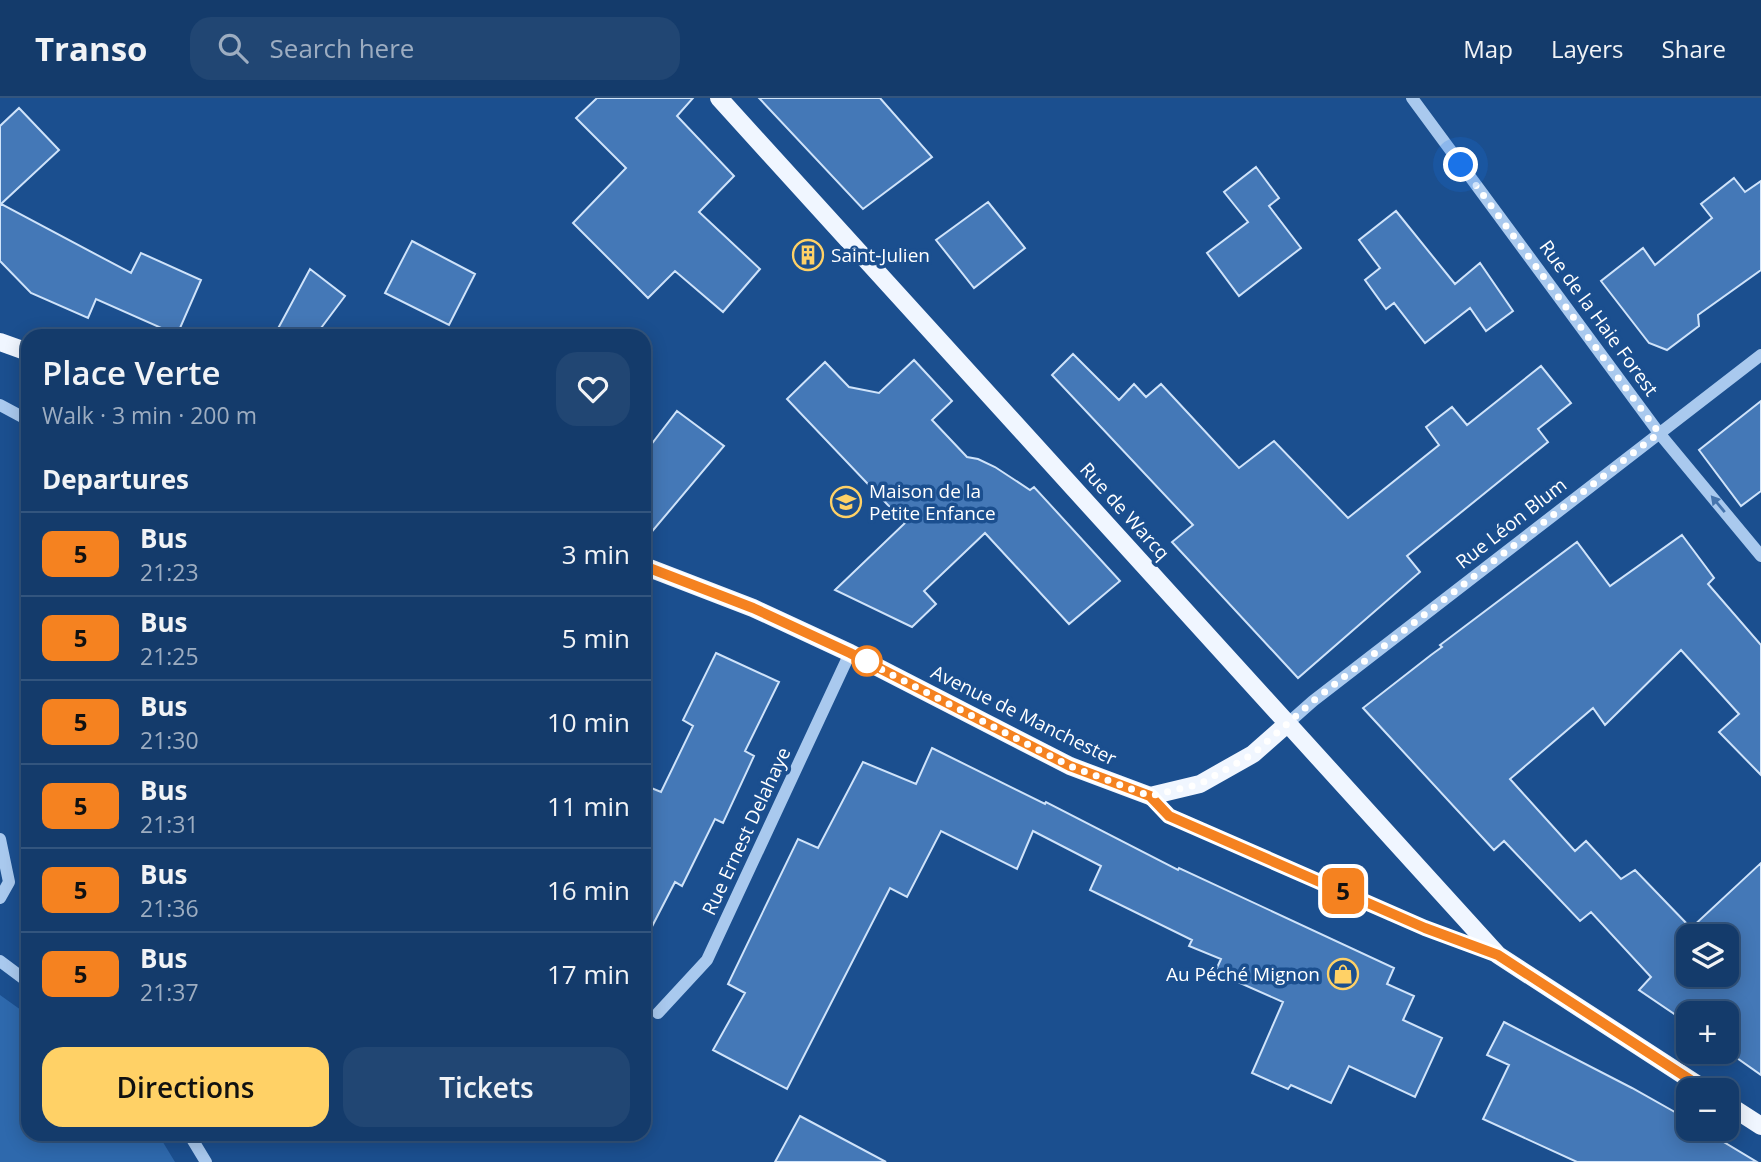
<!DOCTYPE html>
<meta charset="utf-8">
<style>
:root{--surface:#143b6b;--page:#214673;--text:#f1f3f6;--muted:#9dadc1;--line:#33557e;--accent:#ffd166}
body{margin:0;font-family:"Open Sans",sans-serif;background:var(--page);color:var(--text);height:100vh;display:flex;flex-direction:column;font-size:26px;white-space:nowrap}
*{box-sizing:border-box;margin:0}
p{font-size:23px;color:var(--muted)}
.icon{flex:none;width:38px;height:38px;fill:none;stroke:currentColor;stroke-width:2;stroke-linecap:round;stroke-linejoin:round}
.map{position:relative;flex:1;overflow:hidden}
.details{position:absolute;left:21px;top:231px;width:630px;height:812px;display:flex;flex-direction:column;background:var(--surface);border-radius:21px;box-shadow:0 4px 18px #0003,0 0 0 2px var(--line)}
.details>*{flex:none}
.badge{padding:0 14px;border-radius:10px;font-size:24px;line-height:46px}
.buttons{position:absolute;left:1676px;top:826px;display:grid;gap:14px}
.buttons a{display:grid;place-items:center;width:63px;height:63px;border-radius:14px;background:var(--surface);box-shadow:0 4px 18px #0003,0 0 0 2px var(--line);font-size:35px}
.you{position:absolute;width:35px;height:35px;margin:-18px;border:5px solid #fff;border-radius:50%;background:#1a73e8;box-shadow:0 0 0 10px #1a73e833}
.map>.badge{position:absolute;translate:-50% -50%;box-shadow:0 0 0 4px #fff}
h2{padding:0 21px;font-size:26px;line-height:63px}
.round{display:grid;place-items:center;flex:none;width:74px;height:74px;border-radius:21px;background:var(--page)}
.headline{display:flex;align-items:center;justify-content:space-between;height:119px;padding:0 21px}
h1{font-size:33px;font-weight:600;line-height:52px}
.primary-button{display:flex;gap:14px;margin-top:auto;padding:14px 21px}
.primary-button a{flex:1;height:80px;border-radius:21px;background:var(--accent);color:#111;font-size:28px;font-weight:600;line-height:80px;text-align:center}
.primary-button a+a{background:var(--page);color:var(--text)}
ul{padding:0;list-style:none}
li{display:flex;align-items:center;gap:21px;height:84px;padding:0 21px;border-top:2px solid var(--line)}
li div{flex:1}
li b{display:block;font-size:26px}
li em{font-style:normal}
li .badge{min-width:77px;font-weight:700;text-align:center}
header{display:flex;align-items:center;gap:42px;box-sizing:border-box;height:98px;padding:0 35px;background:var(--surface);border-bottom:2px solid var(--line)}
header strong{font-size:33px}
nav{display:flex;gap:38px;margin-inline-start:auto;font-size:24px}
.search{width:490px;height:63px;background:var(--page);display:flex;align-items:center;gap:18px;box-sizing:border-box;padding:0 24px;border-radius:21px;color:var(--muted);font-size:26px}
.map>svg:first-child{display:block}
</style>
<header>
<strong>Transo</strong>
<div class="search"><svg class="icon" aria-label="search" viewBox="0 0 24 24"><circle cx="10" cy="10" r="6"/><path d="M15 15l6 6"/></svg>Search here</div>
<nav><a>Map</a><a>Layers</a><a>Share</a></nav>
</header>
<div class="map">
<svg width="1761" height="1064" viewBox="0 0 1761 1064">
<rect width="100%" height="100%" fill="#1b4f8f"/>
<path fill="#2e69ad" d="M 0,897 L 28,917 L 28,1036 L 158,1036 L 175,1064 L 0,1064 Z"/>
<path fill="#4478b7" stroke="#cfe3fa" stroke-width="2" fill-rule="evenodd" d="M 597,0 L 693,0 L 677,18 L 734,78 L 699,114 L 760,171 L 723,214 L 675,173 L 648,200 L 573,125 L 626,70 L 576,20 Z
M 759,0 L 880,0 L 932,59 L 863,111 Z
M 19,10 L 59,52 L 1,106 L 131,175 L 141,155 L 201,182 L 177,237 L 96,201 L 88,220 L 31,195 L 0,163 L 0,28 Z
M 1256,69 L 1279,100 L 1269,108 L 1301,150 L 1239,198 L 1207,155 L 1248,124 L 1224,94 Z
M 1734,80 L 1745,94 L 1761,83 L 1761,172 L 1698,217 L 1699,228 L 1667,252 L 1649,245 L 1601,183 L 1643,150 L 1655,167 L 1712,120 L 1701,106 Z
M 988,104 L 1025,150 L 974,190 L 936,142 Z
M 1396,113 L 1455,186 L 1480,165 L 1513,213 L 1486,233 L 1470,210 L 1425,245 L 1394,205 L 1386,211 L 1365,182 L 1380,170 L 1359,142 Z
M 412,143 L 475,176 L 449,227 L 385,195 Z
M 310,171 L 345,198 L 315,238 L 274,238 Z
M 1073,256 L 1119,302 L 1134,286 L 1146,299 L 1161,286 L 1239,370 L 1274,343 L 1348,420 L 1439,347 L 1426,329 L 1452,309 L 1467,327 L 1541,268 L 1571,305 L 1538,331 L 1548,344 L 1407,458 L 1420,474 L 1298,580 L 1172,444 L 1193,427 L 1052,277 Z
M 914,262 L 952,303 L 932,322 L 967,359 L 978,361 L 995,369 L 1030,392 L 1034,389 L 1120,483 L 1069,526 L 985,435 L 924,493 L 936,506 L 912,529 L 835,492 L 905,425 L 787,301 L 825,264 L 849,289 L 879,295 Z
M 1761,303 L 1761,393 L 1741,408 L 1699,352 Z
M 677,313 L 724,348 L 644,443 L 644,356 Z
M 1682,437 L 1714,480 L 1708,486 L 1761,547 L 1761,677 L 1719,634 L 1739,616 L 1681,552 L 1605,627 L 1593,610 L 1510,681 L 1575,753 L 1586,743 L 1621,781 L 1635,772 L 1689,828 L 1689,832 L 1761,765 L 1761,977 L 1727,953 L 1727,915 L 1689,915 L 1689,926 L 1639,892 L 1651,879 L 1591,814 L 1580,823 L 1504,743 L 1494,752 L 1363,610 L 1431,557 L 1442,549 L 1440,547 L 1577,444 L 1610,488 ZM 1689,838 L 1727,838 L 1727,877 L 1689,877 Z
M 716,555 L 779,584 L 745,653 L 754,658 L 723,725 L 715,721 L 682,788 L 675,784 L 644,844 L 644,687 L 661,694 L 693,628 L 683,622 Z
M 932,650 L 1045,706 L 1046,704 L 1178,772 L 1179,770 L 1394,870 L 1387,886 L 1414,898 L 1403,922 L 1442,940 L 1415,999 L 1349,968 L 1331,1005 L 1291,987 L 1288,991 L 1252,975 L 1283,904 L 1215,874 L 1221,861 L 1189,848 L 1192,842 L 1090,792 L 1101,768 L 1033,733 L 1017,771 L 941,733 L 907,799 L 890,790 L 787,991 L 713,952 L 745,895 L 728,886 L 798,741 L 818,750 L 863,664 L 916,686 Z
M 1504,924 L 1632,990 L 1689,1022 L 1689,1031 L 1702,1031 L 1757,1064 L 1577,1064 L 1483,1021 L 1509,967 L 1487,957 Z
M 800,1018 L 886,1064 L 775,1064 Z"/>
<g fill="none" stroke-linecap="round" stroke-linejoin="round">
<path stroke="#a9c9ee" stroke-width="12" d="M 1412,0 L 1659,335 L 1761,458
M 0,307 L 28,322
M 1287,626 L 1313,603 L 1761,257
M 1150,698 L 1169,718 L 1425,830 L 1495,856
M 0,741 L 9,784 L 0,800
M 0,863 L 28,884
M 658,915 L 707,862 L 850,555
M 189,1036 L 206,1064"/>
<path stroke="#f0f6ff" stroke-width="18" d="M 719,0 L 1498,857 L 1706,992
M 0,244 L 28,254
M 644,468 L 753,510 L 850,555 L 1070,668 L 1150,698 L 1200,686 L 1253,656 L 1287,626
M 1727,1006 L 1761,1028"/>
</g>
<defs><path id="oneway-solid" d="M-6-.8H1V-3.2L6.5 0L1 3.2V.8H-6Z" transform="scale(1.75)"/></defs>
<use fill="#4674ac" href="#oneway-solid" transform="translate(1718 406) rotate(-130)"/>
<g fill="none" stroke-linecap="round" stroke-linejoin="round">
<g stroke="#fff" stroke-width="16">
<path id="line" d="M 644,468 L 753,510 L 850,555 L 1070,668 L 1150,698 L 1169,718 L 1425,830 L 1498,857 L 1706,992"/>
</g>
<use href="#line" stroke="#f58220" stroke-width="10"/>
<path stroke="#fff" stroke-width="7" stroke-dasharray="0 12.6" d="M 867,563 L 863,562 L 1070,668 L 1150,698 L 1200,686 L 1253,656 L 1313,603 L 1659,335 L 1461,67"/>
</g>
<defs>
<g id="building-ring" transform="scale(1.575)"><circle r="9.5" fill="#1b4f8f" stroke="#ffd166" stroke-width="1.5"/><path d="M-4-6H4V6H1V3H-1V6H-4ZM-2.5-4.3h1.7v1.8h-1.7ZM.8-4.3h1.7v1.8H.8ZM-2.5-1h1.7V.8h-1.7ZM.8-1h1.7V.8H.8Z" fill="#ffd166"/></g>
<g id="school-ring" transform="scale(1.575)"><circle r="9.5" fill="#1b4f8f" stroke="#ffd166" stroke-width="1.5"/><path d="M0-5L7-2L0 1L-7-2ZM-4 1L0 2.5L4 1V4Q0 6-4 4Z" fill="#ffd166"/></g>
<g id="shop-ring" transform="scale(1.575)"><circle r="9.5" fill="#1b4f8f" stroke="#ffd166" stroke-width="1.5"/><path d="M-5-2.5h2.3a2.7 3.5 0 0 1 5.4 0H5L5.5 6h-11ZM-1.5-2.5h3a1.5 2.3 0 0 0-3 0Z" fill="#ffd166"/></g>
</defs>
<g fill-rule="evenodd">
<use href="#building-ring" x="808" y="157"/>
<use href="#school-ring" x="846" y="404"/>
<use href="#shop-ring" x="1343" y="876"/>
</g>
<circle fill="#fff" stroke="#f58220" stroke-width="3.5" cx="867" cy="563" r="14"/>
<g text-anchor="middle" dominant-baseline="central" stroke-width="7" stroke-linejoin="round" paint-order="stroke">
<g font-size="19" fill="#fff" stroke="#1b4f8f" text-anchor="start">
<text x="831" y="157">Saint-Julien</text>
<text x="869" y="393">Maison de la<tspan x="869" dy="22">Petite Enfance</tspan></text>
<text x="1320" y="876" text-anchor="end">Au Péché Mignon</text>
</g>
<g font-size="19" fill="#fff" stroke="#1b4f8f">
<text transform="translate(1599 220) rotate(54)">Rue de la Haie Forest</text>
<text transform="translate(1125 413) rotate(48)">Rue de Warcq</text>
<text transform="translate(1511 425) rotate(-38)">Rue Léon Blum</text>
<text transform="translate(1024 617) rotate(26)">Avenue de Manchester</text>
<text transform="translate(746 733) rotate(-65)">Rue Ernest Delahaye</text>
</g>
</g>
</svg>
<div class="buttons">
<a><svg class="icon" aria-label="layers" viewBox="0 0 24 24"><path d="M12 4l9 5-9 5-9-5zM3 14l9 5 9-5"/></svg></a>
<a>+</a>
<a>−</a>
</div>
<div class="you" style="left:1461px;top:67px"></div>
<b class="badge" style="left:1343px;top:793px;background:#f58220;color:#111">5</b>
<section class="details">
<div class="headline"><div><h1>Place Verte</h1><p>Walk · 3 min · 200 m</p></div><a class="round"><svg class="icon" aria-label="heart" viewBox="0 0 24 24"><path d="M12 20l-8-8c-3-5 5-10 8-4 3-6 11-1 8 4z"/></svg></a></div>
<h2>Departures</h2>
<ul>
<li><span class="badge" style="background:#f58220;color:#111">5</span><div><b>Bus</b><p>21:23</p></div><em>3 min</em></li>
<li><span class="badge" style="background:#f58220;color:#111">5</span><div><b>Bus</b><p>21:25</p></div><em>5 min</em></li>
<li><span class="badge" style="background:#f58220;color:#111">5</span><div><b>Bus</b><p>21:30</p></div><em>10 min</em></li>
<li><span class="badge" style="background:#f58220;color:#111">5</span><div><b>Bus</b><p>21:31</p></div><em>11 min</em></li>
<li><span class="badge" style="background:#f58220;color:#111">5</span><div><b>Bus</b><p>21:36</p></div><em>16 min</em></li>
<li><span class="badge" style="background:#f58220;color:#111">5</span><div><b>Bus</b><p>21:37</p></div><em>17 min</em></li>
</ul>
<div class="primary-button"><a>Directions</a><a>Tickets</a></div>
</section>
</div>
